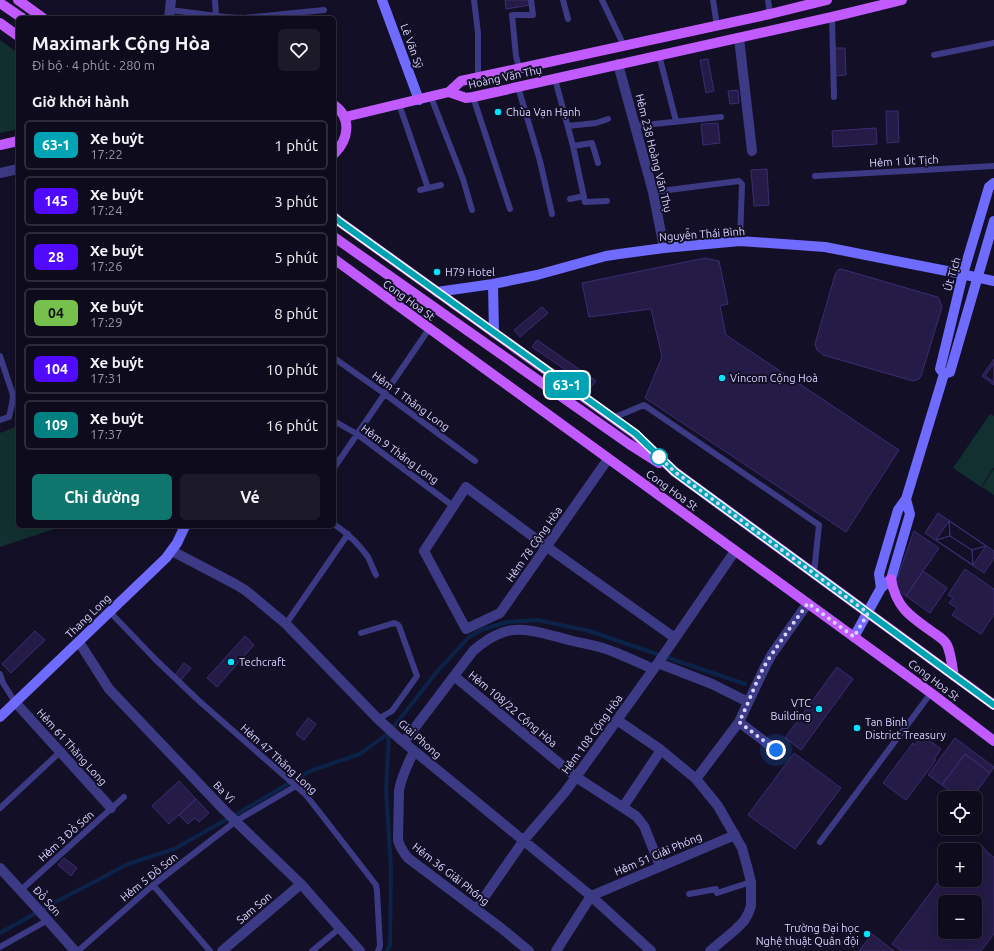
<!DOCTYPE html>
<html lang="vi">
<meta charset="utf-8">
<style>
:root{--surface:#0e0b1c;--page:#1c1929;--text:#f1f3f6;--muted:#9b9ba3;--line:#2e2b3b;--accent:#0f766e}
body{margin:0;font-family:Ubuntu,sans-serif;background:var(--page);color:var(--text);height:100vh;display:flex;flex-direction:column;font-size:15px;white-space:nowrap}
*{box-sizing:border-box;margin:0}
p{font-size:13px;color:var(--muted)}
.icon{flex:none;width:22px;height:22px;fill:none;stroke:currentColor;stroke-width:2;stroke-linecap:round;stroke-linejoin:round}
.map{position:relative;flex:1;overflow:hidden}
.side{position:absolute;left:16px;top:16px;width:320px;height:512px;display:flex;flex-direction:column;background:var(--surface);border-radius:6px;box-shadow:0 4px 16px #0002,0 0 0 1px var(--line)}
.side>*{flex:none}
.badge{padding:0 8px;border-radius:6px;font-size:14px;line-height:26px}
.buttons{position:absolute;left:938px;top:791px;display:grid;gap:8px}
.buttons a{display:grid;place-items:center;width:44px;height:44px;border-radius:6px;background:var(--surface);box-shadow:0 4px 16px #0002,0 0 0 1px var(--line);font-size:20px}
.you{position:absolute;width:20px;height:20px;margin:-10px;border:3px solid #fff;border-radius:50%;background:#1a73e8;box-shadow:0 0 0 6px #1a73e833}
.map>.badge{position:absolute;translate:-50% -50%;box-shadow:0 0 0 2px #fff}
h2{padding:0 16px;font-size:15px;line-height:36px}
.round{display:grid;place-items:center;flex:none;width:42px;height:42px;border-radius:6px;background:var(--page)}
.headline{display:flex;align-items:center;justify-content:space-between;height:68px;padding:0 16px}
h1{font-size:19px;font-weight:600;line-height:30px}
.cta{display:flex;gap:8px;margin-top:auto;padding:8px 16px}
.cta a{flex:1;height:46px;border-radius:6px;background:var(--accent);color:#fff;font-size:16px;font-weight:600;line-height:46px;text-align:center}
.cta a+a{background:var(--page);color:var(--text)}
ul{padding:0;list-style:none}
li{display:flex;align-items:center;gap:12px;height:50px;margin:0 8px 6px;padding:0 8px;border:2px solid var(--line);border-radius:6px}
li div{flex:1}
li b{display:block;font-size:15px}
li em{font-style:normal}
li .badge{min-width:44px;font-weight:700;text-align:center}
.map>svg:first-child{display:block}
</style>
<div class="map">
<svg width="994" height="951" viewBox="0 0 994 951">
<rect width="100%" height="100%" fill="#130f26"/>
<path fill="#12302f" d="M 0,40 L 18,53 L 18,127 L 14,130 L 0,133 Z
M 990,414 L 994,416 L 994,467 L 981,487 L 953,468 Z
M 18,426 L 18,526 L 60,526 L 60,527 L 0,547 L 0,433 Z
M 994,469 L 994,495 L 982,487 Z"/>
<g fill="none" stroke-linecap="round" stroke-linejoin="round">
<path stroke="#0c2248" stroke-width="4" d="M 0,933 L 50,905 L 128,864 L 174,849 L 240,812 L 310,771 L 360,754 L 389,733 L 435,674 L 453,654 L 468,638 L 481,630 L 507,622 L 537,620 L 589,631 L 745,684
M 387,951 L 390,945 L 391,869 L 386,790 L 389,733"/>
</g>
<path fill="#241b47" stroke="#3b2d73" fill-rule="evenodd" d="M 505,0 L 529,0 L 530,5 L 506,9 Z
M 834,48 L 845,48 L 846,75 L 835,76 Z
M 708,59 L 714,91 L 706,93 L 700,60 Z
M 738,90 L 739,103 L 730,104 L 728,91 Z
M 886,111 L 898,111 L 899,142 L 887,143 Z
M 718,123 L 720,143 L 703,145 L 701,124 Z
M 876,128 L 877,144 L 833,147 L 832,131 Z
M 767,169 L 769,205 L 754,206 L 751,170 Z
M 705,258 L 719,261 L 728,304 L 720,306 L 726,335 L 899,450 L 846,532 L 645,398 L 662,357 L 651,309 L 589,317 L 582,283 Z
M 841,269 L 934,296 L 938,297 L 940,301 L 942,307 L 921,376 L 919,379 L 913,381 L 823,355 L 817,350 L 815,344 L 835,275 L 838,270 Z
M 542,307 L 548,313 L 520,337 L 514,330 Z
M 537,340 L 596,381 L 591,387 L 532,347 Z
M 994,359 L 994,385 L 982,376 Z
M 994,363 L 994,382 L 985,376 Z
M 938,513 L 994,551 L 994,558 L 984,573 L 925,533 Z
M 949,521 L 950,536 L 936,540 Z
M 949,521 L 986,546 L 972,550 L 950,536 Z
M 914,531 L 939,548 L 906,596 L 894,587 Z
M 950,536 L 972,550 L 973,565 L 936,540 Z
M 986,546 L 973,565 L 972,550 Z
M 965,569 L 994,589 L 994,614 L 981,634 L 952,615 L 957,608 L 949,603 L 953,598 L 948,595 Z
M 923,571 L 947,588 L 930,613 L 906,596 Z
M 35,631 L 45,640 L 11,673 L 2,664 Z
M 245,636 L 254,645 L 217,687 L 207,678 Z
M 184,663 L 191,668 L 181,680 L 175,675 Z
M 837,667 L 853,679 L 801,750 L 785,738 Z
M 308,718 L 316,724 L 304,740 L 296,734 Z
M 922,735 L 941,749 L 934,759 L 936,760 L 906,800 L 883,783 L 913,743 L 915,745 Z
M 955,738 L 994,767 L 990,773 L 965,754 L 942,785 L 928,775 Z
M 794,753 L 841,788 L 795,849 L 748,815 Z
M 965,754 L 990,773 L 972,798 L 958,798 L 942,785 Z
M 179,781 L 196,799 L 169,824 L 152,806 Z
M 196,799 L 209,813 L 199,822 L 195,818 L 188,824 L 179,815 Z
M 952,844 L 981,845 L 988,853 L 994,857 L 994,934 L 981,951 L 902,951 L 892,944 L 945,873 L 945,880 L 975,880 L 975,850 L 952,850 ZM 945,902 L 975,902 L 975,932 L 945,932 Z
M 64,858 L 77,868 L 71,876 L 58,865 Z
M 872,934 L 894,951 L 859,951 Z"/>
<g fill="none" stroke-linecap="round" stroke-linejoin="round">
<path stroke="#3d3a85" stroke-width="6" d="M 215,0 L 216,16
M 474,0 L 478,33 L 478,77
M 563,0 L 568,19
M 602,0 L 624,46
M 713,0 L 717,26
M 768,0 L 770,14
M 170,10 L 225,17 L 244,18 L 324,10
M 832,17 L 834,97
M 659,55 L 676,121
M 934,55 L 994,43
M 519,68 L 516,56 L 512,15 L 533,15 L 531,0
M 555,79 L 573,146 L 585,202 L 607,201
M 518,87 L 540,161 L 552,214
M 431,97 L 463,179 L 472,210
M 473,97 L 510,209
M 399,104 L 428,188
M 568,126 L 596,123 L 608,119
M 635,126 L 721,117
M 573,146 L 592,143 L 598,163
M 815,176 L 994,166
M 420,190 L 441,185
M 653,192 L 739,181 L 742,184 L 740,241
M 570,199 L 584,196
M 0,356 L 13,395 L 12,404 L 9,417 L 0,420
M 334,358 L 385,394 L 475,461
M 613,418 L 644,405 L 819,525 L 814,573
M 334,421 L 357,434 L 453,506
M 334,468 L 429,329
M 334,524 C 347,533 359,544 368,557 C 371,563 373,569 376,575
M 110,612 L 155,659 L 198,700 L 305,794 L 317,809 L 376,885 L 377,891 L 380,946 L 378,951
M 286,624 L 348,534
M 361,633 L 394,623 L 397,624 L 399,626 L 417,676 L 392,711 L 378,719
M 0,674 L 3,683 L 15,702
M 0,808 L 60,752
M 820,842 L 931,693
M 153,885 L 210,951
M 21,890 L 124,797
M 689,894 L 716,889 L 717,893 L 751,882
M 0,947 L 48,920
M 78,951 L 153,885 L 236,821 L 296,786
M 312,951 L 340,928"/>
<path stroke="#3d3a85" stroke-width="10" d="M 169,18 L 171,0
M 739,38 L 752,151
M 618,64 L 653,192 L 664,248
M 0,173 L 18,169
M 608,459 L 500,613 L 466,629 L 424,551 L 466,487 L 547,547 L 675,638
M 172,551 L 235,584 L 245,590 L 255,598 L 286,624 L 378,719 L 401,740 L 591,896 L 651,951
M 79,642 L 109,689 L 224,810 L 301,884 L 360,951
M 658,663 L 712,684 L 748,702
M 454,676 L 576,777 L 636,816 L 644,826 L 660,866
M 15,702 L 111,808
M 617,720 L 661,750 L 696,779 L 718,806 L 742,848 L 747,866 L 751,882 L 751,906 L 748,914 L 744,921 L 735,930 L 710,951
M 739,722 L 776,750
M 404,742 L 473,651 C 482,643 492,636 504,632 C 524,625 552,636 573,641 C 586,644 601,646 614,652 C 627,657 640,663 653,669
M 414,751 C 408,764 401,777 399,791 L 398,840 C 400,848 403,852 408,858 L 501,928 L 529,951
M 696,779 L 739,722 L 765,667 L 772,654 L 808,603
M 623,807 L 661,750
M 0,868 L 35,906 L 75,951
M 476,909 L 524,840 L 565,792 L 576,777 L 658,663 L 735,551
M 222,951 L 301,884
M 556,951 L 591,896 L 735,835"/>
<path stroke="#6f6bff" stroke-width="10" d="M 382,0 L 419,100
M 493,284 L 494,333
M 437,292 L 493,284 L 537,275 L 606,256 L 619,254 L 664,248 L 740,241 L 825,247 L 952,272 L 994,281
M 944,374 L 940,369 L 963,274 L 989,187 L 994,183
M 944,374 L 950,372 L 994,221
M 881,588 L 879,574 L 898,510 L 906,499 L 944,374
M 854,637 L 881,588 L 891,579 L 910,514 L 906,499
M 0,717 L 166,558 L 177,543 L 185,526"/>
<path stroke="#c25bff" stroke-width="10" d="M 18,0 L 43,18
M 0,3 L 22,18
M 0,23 L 18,36
M 449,92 L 466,98 L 473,97 L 832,17 L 902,0
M 334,105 C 352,118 349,139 334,154
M 345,117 L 449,92 L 461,81 L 770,14 L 827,0
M 0,145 L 18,141
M 334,217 L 340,222 L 635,434 L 675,472 L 994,705
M 334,237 L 629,444 L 659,463
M 334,259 L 931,693 L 994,741
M 891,579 C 896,608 911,617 934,633 C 938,636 945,640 947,645 C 951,653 952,667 954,676"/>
</g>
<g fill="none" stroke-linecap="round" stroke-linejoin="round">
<g stroke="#fff" stroke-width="9">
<path id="line" d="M 334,217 L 340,222 L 636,434 L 675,472 L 994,705"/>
</g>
<use href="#line" stroke="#00a3b4" stroke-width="6"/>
<path stroke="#d9d4ff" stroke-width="4" stroke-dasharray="0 7.2" d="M 659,457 L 655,453 L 675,472 L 868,613 L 854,637 L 808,603 C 793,624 778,644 765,665 C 755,683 749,703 739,722 L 776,750"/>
</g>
<g fill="#00e5ff" stroke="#130f26" stroke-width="1.5">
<circle cx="498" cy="112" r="4"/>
<circle cx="437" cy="272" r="4"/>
<circle cx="722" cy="378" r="4"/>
<circle cx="231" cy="662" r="4"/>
<circle cx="819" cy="709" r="4"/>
<circle cx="857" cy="728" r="4"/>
<circle cx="867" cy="934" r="4"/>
</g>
<circle fill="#fff" stroke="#00a3b4" stroke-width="2" cx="659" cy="457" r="8"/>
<g text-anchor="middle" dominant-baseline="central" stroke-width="4" stroke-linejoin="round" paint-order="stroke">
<g font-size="11" fill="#d9d4ff" stroke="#130f26">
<text transform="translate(412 46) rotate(70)">Lê Văn Sỹ</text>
<text transform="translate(505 77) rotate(-12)">Hoàng Văn Thụ</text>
<text transform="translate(654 153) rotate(76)">Hẻm 238 Hoàng Văn Thụ</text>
<text transform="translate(904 161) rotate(-3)">Hẻm 1 Út Tịch</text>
<text transform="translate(702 234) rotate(-4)">Nguyễn Thái Bình</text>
<text transform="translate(952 274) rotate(-74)">Út Tịch</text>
<text transform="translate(409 300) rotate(36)">Cong Hoa St</text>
<text transform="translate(411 401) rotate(36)">Hẻm 1 Thăng Long</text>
<text transform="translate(400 454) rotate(36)">Hẻm 9 Thăng Long</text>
<text transform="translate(672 490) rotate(36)">Cong Hoa St</text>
<text transform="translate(534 544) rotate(-55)">Hẻm 78 Cộng Hòa</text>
<text transform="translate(88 616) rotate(-44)">Thang Long</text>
<text transform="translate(934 680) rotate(37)">Cong Hoa St</text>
<text transform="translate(513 709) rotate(40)">Hẻm 108/22 Cộng Hòa</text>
<text transform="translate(592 734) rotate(-54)">Hẻm 108 Cộng Hòa</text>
<text transform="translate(420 739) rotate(41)">Giai Phong</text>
<text transform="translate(72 747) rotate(48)">Hẻm 61 Thăng Long</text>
<text transform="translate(279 759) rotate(42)">Hẻm 47 Thăng Long</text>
<text transform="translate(224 792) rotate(46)">Ba Vì</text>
<text transform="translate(66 836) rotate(-42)">Hẻm 3 Đồ Sơn</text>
<text transform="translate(658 854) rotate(-23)">Hẻm 51 Giải Phóng</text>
<text transform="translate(451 874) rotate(38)">Hẻm 36 Giải Phóng</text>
<text transform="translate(149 877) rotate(-39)">Hẻm 5 Đồ Sơn</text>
<text transform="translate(47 901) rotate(48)">Đồ Sơn</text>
<text transform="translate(254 908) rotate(-40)">Sam Son</text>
</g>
<g font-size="11" fill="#d9d4ff" stroke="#130f26" text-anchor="start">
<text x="506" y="112">Chùa Vạn Hạnh</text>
<text x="445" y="272">H79 Hotel</text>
<text x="730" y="378">Vincom Cộng Hoà</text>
<text x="239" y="662">Techcraft</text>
<text x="811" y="703" text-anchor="end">VTC<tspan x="811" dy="13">Building</tspan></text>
<text x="865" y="722">Tan Binh<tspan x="865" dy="13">District Treasury</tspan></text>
<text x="859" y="928" text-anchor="end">Trường Đại học<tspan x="859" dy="13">Nghệ thuật Quân đội</tspan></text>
</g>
</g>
</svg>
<div class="buttons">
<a><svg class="icon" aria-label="locate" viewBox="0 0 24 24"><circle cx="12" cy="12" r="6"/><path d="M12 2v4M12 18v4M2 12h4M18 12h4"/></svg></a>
<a>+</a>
<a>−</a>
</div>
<div class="you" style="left:776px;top:750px"></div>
<b class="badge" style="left:567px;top:385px;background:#00a3b4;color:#fff">63-1</b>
<section class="side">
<div class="headline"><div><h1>Maximark Cộng Hòa</h1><p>Đi bộ · 4 phút · 280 m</p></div><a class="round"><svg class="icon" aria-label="heart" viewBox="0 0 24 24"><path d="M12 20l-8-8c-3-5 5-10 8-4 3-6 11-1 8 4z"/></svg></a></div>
<h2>Giờ khởi hành</h2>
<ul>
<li><span class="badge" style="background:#00a3b4;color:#fff">63-1</span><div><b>Xe buýt</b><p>17:22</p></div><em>1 phút</em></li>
<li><span class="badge" style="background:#4f0aff;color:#fff">145</span><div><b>Xe buýt</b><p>17:24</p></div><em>3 phút</em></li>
<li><span class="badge" style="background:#4f0aff;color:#fff">28</span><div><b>Xe buýt</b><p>17:26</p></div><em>5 phút</em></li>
<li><span class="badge" style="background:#76c04d;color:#111">04</span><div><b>Xe buýt</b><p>17:29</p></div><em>8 phút</em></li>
<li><span class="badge" style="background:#4f0aff;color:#fff">104</span><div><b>Xe buýt</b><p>17:31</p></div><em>10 phút</em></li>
<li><span class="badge" style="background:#008080;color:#fff">109</span><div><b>Xe buýt</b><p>17:37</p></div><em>16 phút</em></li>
</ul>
<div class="cta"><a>Chỉ đường</a><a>Vé</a></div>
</section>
</div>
